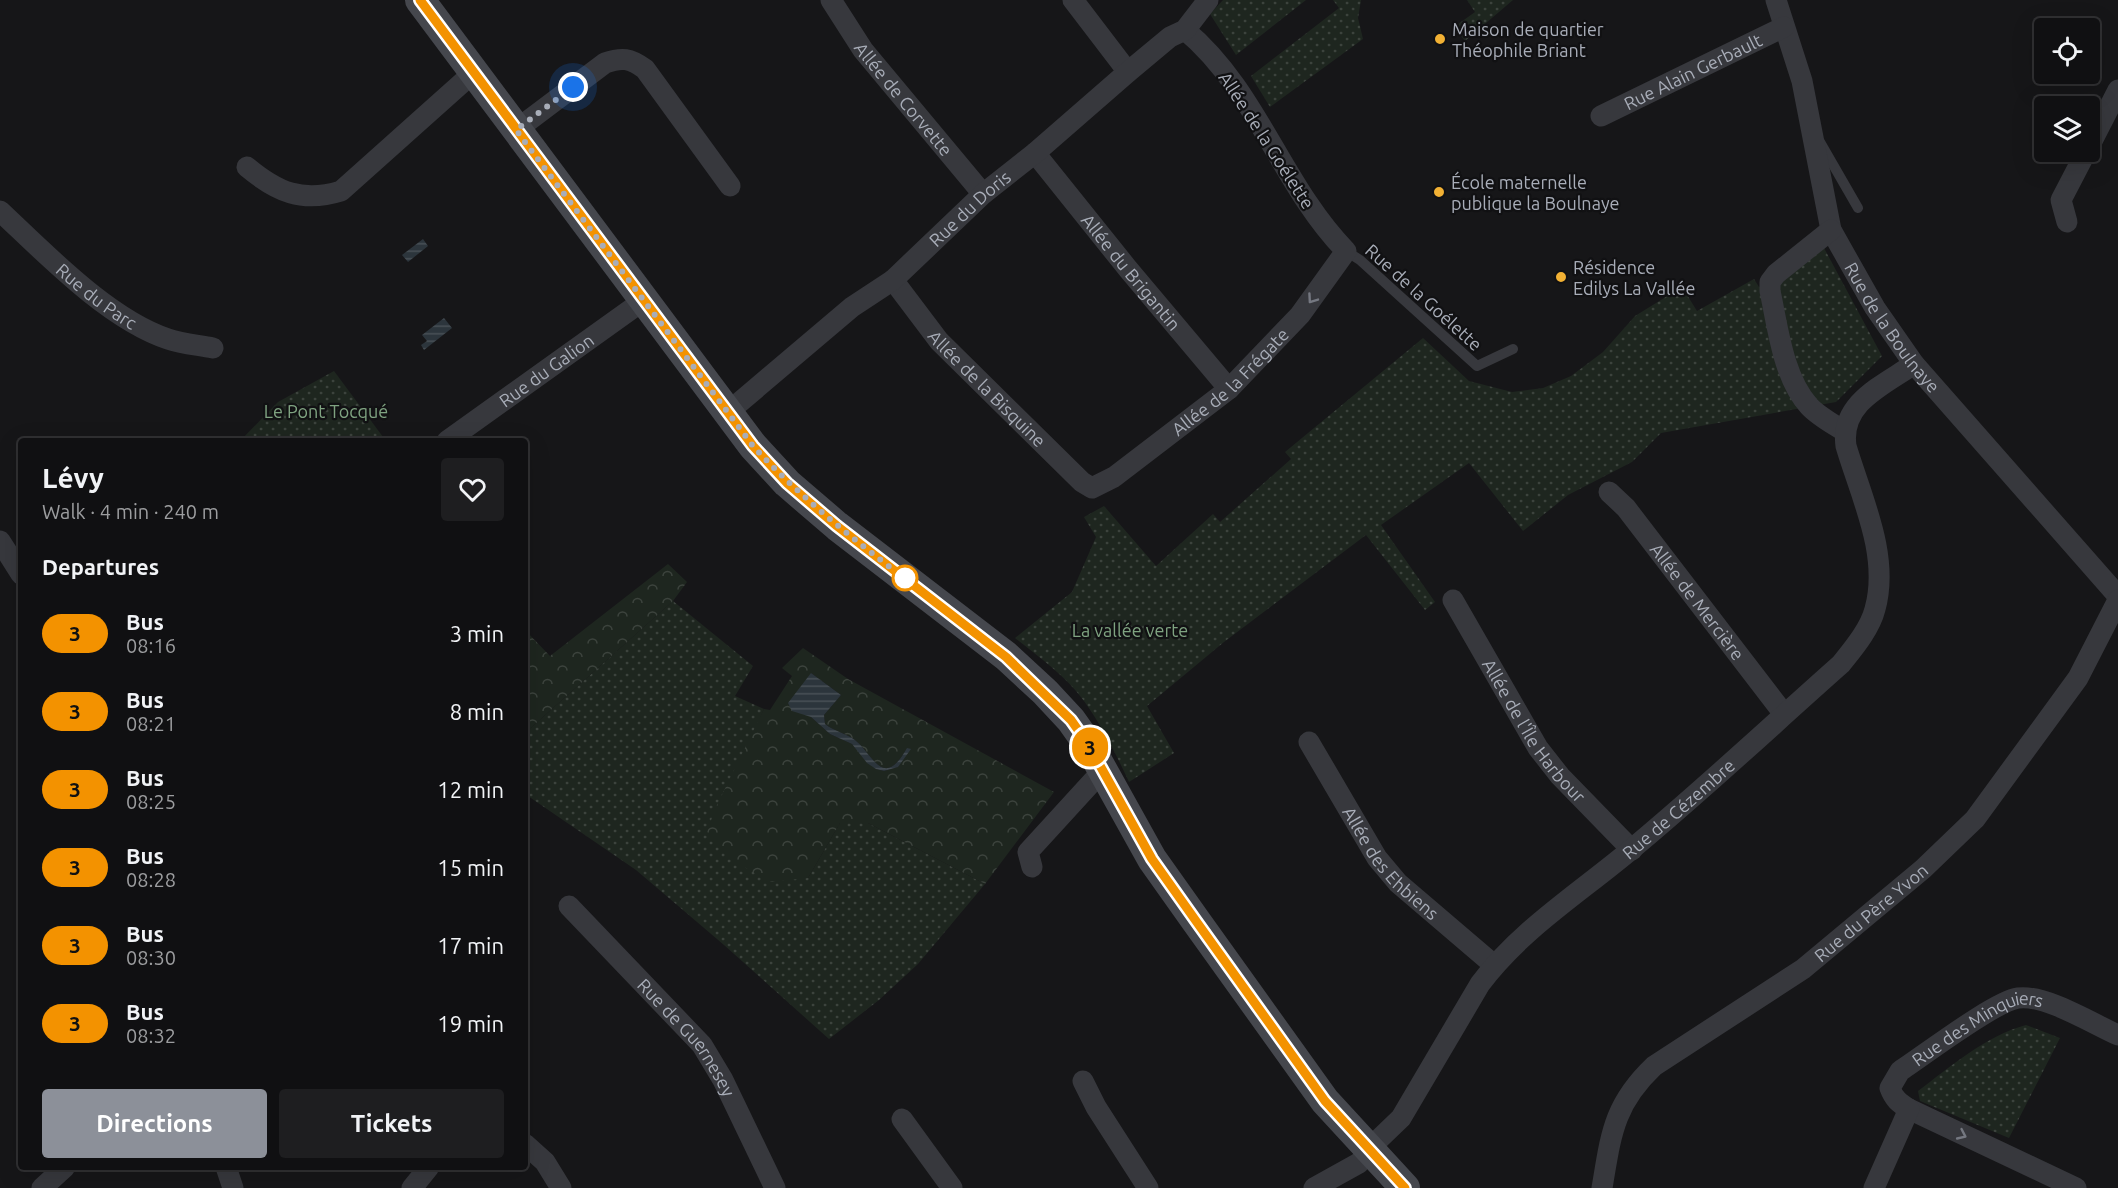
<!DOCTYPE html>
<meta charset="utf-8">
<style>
:root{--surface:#101012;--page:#1e1e20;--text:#f1f3f6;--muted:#9c9d9f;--line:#303032;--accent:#8c9099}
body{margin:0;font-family:Ubuntu,sans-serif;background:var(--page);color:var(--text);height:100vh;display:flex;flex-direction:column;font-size:22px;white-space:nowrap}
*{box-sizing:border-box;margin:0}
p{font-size:20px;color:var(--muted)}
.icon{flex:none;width:33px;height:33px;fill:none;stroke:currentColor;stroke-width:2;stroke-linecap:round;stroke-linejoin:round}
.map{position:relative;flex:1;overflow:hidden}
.drawer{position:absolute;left:18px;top:438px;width:510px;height:732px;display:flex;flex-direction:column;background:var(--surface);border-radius:6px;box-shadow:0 6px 24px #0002,0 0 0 2px var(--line)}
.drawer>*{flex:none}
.badge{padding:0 12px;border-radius:20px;font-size:21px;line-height:39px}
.buttons{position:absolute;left:2034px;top:18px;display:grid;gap:12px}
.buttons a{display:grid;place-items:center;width:66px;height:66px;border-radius:6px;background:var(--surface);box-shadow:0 6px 24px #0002,0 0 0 2px var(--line);font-size:30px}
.you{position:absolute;width:30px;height:30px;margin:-15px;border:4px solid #fff;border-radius:50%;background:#1a73e8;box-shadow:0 0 0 9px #1a73e833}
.map>.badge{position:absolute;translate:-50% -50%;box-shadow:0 0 0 3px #fff}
h2{padding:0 24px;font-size:22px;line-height:54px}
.round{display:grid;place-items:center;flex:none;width:63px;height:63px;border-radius:6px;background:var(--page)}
.summary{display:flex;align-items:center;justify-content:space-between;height:102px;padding:0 24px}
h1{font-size:28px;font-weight:700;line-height:45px}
.cta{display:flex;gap:12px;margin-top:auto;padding:12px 24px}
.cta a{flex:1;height:69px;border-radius:6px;background:var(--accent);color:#fff;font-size:24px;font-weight:700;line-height:69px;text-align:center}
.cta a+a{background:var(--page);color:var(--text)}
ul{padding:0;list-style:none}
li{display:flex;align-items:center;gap:18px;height:78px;padding:0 24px}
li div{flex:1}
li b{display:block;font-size:22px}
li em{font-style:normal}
li .badge{min-width:66px;font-weight:700;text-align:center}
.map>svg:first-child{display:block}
</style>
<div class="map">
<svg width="2118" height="1188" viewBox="0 0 2118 1188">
<defs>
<pattern id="grass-dots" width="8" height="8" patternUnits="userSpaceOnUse" patternTransform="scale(1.5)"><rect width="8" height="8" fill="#1e261f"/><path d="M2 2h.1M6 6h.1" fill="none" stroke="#3c433d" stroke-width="1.8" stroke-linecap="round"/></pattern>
<pattern id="forest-crowns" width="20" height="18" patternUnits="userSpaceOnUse" patternTransform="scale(1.5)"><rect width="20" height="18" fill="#1e261f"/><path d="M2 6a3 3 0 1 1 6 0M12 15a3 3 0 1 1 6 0" fill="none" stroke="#3c433d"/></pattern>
<pattern id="water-rules" width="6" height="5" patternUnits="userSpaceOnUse" patternTransform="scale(1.5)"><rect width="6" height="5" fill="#2c353c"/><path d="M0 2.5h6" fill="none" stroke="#485056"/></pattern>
</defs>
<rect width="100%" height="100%" fill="#161618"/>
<path fill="url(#grass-dots)" d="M 1223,0 L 1306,0 L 1236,55 L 1210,14 Z
M 1333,0 L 1361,0 L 1358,18 L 1363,39 L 1270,107 L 1251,76 L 1339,8 Z
M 1467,0 L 1513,0 L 1465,41 L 1454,27 L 1475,12 Z
M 1824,248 L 1882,356 L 1836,402 L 1661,433 L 1632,462 L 1568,495 L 1523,531 L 1469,463 L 1381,525 L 1435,602 L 1425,610 L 1366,535 L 1224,642 L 1147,706 L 1174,753 L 1129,782 C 1116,754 1102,726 1084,701 C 1066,676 1039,657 1015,638 L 1072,592 L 1096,537 L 1084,517 L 1104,506 L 1156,566 L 1213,514 L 1220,522 L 1291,459 L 1285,452 L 1423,338 L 1469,381 L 1512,392 L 1543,388 L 1571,376 L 1603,352 L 1635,316 L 1682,287 L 1697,311 L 1754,279 L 1759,287 Z
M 334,371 L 386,441 L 240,441 L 278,402 Z
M 673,601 L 753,666 L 735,696 L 764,709 L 743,757 L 808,878 L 840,823 L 868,823 L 985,884 L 918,964 L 879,1000 L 829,1039 L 724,945 L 636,870 L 525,794 L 525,733 Z
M 2026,1025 L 2060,1038 L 2009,1138 L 1920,1101 L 1918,1091 C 1950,1067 1987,1035 2026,1025 Z"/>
<path fill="url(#forest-crowns)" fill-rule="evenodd" d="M 668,564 L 687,582 L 673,601 L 525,733 L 525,630 L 550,656 Z
M 803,648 L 848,679 L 1054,792 L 985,884 L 868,823 L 840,823 L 808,878 L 770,882 L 731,859 L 707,832 L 715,809 L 764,709 L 770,710 L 792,676 L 782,668 ZM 811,673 L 841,695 L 824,715 L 825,724 C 834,731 845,733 855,740 C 873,754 883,791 907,748 L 898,767 L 884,771 L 876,769 L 852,744 L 830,734 L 811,717 Z"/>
<path fill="url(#water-rules)" d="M 423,239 L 428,246 L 408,262 L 402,255 Z
M 444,318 L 452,328 L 424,350 L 421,345 L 427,341 L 422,335 Z
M 811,673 L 841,695 L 824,715 L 825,724 C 834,731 845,733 855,740 C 873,754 883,791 907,748 L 911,749 L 898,767 L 884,771 L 876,769 L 867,763 L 852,744 L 830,734 L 811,717 L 792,711 L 788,703 Z"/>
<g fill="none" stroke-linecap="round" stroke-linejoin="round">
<path stroke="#37383d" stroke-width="10" d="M 1820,142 L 1858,208
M 1346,251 L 1360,260 L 1477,366 L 1513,349"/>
<g stroke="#37383d" stroke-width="21">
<path id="s1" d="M 831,0 L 863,50 L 983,194"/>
<path d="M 1073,0 L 1128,72"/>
<path id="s2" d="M 1776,0 L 1802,81 L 1831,230 L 1875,308 L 1914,364 L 2118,596"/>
<path id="s3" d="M 1601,116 L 1784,27"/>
<path d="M 516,130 L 605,63 C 622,57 630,58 645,69 L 730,186"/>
<path d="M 2090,145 L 2118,90"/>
<path id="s4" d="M 1035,153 L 1128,269 L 1229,389"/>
<path d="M 247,167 C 277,192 302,203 341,191 L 473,73"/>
<path id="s5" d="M 0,211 C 46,254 108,319 168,339 C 182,344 198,345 213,348"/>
<path d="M 2067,222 L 2061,200 L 2086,152"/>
<path d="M 1831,230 L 1776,274 L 1770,282 L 1770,291 C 1778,328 1783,377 1809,406 C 1818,416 1833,424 1844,431"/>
<path id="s6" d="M 893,280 L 939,341 L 1082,482 L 1092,488 L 1114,477 L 1229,389 L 1300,315 L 1346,251 C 1282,186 1257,90 1185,30"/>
<path id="s7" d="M 727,413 L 852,307 L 893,280 L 983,194 L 1035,153 L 1128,72 L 1170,37 L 1185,30 L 1208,0"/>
<path id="s8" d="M 447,441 L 644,300"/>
<path id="s9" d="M 1609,492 L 1626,508 L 1784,714"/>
<path d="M 0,541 L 21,574"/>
<path id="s10" d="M 1453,600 L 1538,748 L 1560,776 L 1632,850"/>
<path id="s11" d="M 1309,742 L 1377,858 L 1398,883 L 1494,965"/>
<path d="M 1032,867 L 1028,852 L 1103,770"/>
<path id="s12" d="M 569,906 L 702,1045 L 723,1080 L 775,1188"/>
<path d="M 1083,1081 L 1096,1107 L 1148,1188"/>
<path d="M 1909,1109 L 2076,1188"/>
<path d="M 902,1119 L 952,1188"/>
<path d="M 525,1144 L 545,1162 L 561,1188"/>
<path d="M 226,1167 L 233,1188"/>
<path d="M 42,1188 L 65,1167"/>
<path d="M 412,1188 L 429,1167"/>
<path id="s13" d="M 1314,1188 L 1359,1163 L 1376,1142 L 1401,1118 L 1480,984 C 1521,929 1581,892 1633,848 C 1704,789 1771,726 1841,664 C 1853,649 1870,629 1875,609 C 1890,555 1861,497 1846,446 C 1840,403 1882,386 1914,364"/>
<path id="s14" d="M 1602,1188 C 1611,1135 1613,1105 1654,1066 L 1803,969 L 1923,869 L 1975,819 L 2078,678 L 2118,600"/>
<path id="s15" d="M 1874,1188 L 1909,1109 C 1899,1103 1894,1099 1890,1088 L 1900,1071 C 1923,1056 1995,1001 2018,998 C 2045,994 2093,1024 2118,1035"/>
</g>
<path stroke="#45474d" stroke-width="30" d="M 420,0 L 753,446 L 787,483 L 837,526 L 1006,656 L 1045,692 L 1071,720 L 1088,744 L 1152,859 L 1196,921 L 1325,1101 L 1405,1188"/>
</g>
<defs><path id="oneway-chevron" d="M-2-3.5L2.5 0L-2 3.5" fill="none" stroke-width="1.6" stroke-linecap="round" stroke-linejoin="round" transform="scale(1.5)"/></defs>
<g stroke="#757881">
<use href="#oneway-chevron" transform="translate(1312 299) rotate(125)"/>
<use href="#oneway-chevron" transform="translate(1962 1135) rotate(25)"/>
</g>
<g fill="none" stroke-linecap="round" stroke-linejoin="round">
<g stroke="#fff" stroke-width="14">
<path id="line" d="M 420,0 L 753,446 L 787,483 L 837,526 L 1006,657 L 1071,720 L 1088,744 L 1152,859 L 1196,921 L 1325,1101 L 1405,1188"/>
</g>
<use href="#line" stroke="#f39200" stroke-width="9"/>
<path stroke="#a8adb8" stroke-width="6" stroke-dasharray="0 10.8" d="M 573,87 L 516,130 L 753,446 C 800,497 853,539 908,581 L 905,578"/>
</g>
<g fill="#f2b134" stroke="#111113" stroke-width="2">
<circle cx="1440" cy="39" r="6"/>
<circle cx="1439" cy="192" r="6"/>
<circle cx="1561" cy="277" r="6"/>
</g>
<circle fill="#fff" stroke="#f39200" stroke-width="3" cx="905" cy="578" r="12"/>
<g text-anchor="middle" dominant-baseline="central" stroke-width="4.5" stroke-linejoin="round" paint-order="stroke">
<g font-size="18" fill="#a8adb8" stroke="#111113" text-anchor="start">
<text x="1452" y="29">Maison de quartier<tspan x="1452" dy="21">Théophile Briant</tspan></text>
<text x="1451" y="182">École maternelle<tspan x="1451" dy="21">publique la Boulnaye</tspan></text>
<text x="1573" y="267">Résidence<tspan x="1573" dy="21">Edilys La Vallée</tspan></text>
</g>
<g font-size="18" fill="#a8adb8" stroke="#111113">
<text stroke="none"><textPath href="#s3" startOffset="102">Rue Alain Gerbault</textPath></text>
<text stroke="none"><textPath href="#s1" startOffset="123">Allée de Corvette</textPath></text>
<text transform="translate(1267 140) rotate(57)">Allée de la Goélette</text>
<text stroke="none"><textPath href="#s7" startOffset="318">Rue du Doris</textPath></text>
<text stroke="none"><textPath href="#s4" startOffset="153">Allée du Brigantin</textPath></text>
<text stroke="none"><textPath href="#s5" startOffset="129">Rue du Parc</textPath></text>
<text transform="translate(1424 297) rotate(42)">Rue de la Goélette</text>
<text stroke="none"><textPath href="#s2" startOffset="352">Rue de la Boulnaye</textPath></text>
<text stroke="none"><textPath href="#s8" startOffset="122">Rue du Galion</textPath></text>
<text stroke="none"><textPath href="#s6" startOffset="464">Allée de la Frégate</textPath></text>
<text stroke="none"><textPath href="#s6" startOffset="144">Allée de la Bisquine</textPath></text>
<text stroke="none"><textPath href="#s9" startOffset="141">Allée de Mercière</textPath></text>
<text stroke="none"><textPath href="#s10" startOffset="154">Allée de l'Île Harbour</textPath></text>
<text stroke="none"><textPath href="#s13" startOffset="534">Rue de Cézembre</textPath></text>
<text stroke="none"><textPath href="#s11" startOffset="147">Allée des Ehbiens</textPath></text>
<text stroke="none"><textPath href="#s14" startOffset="402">Rue du Père Yvon</textPath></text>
<text stroke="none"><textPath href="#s15" startOffset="226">Rue des Minquiers</textPath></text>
<text stroke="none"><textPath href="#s12" startOffset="177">Rue de Guernesey</textPath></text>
</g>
<g font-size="18" fill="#7fa381" stroke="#111113">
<text x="326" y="411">Le Pont Tocqué</text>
<text x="1130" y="630">La vallée verte</text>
</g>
</g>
</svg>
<div class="buttons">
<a><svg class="icon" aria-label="locate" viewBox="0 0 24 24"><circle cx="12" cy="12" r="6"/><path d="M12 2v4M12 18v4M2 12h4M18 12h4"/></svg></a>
<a><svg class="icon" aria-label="layers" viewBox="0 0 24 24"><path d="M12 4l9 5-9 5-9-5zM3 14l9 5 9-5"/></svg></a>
</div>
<div class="you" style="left:573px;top:87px"></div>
<b class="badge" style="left:1090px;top:747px;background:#f39200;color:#111">3</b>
<section class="drawer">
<div class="summary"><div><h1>Lévy</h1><p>Walk · 4 min · 240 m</p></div><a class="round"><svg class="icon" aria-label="heart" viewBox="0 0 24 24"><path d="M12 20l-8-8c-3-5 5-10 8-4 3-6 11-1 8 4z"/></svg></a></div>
<h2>Departures</h2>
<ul>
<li><span class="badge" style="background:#f39200;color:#111">3</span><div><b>Bus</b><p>08:16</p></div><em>3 min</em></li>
<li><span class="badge" style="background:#f39200;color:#111">3</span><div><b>Bus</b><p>08:21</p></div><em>8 min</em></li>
<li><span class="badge" style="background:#f39200;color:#111">3</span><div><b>Bus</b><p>08:25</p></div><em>12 min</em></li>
<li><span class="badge" style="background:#f39200;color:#111">3</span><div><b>Bus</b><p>08:28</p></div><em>15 min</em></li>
<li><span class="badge" style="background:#f39200;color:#111">3</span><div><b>Bus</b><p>08:30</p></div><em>17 min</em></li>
<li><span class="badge" style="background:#f39200;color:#111">3</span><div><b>Bus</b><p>08:32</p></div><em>19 min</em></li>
</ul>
<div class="cta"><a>Directions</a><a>Tickets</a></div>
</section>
</div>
